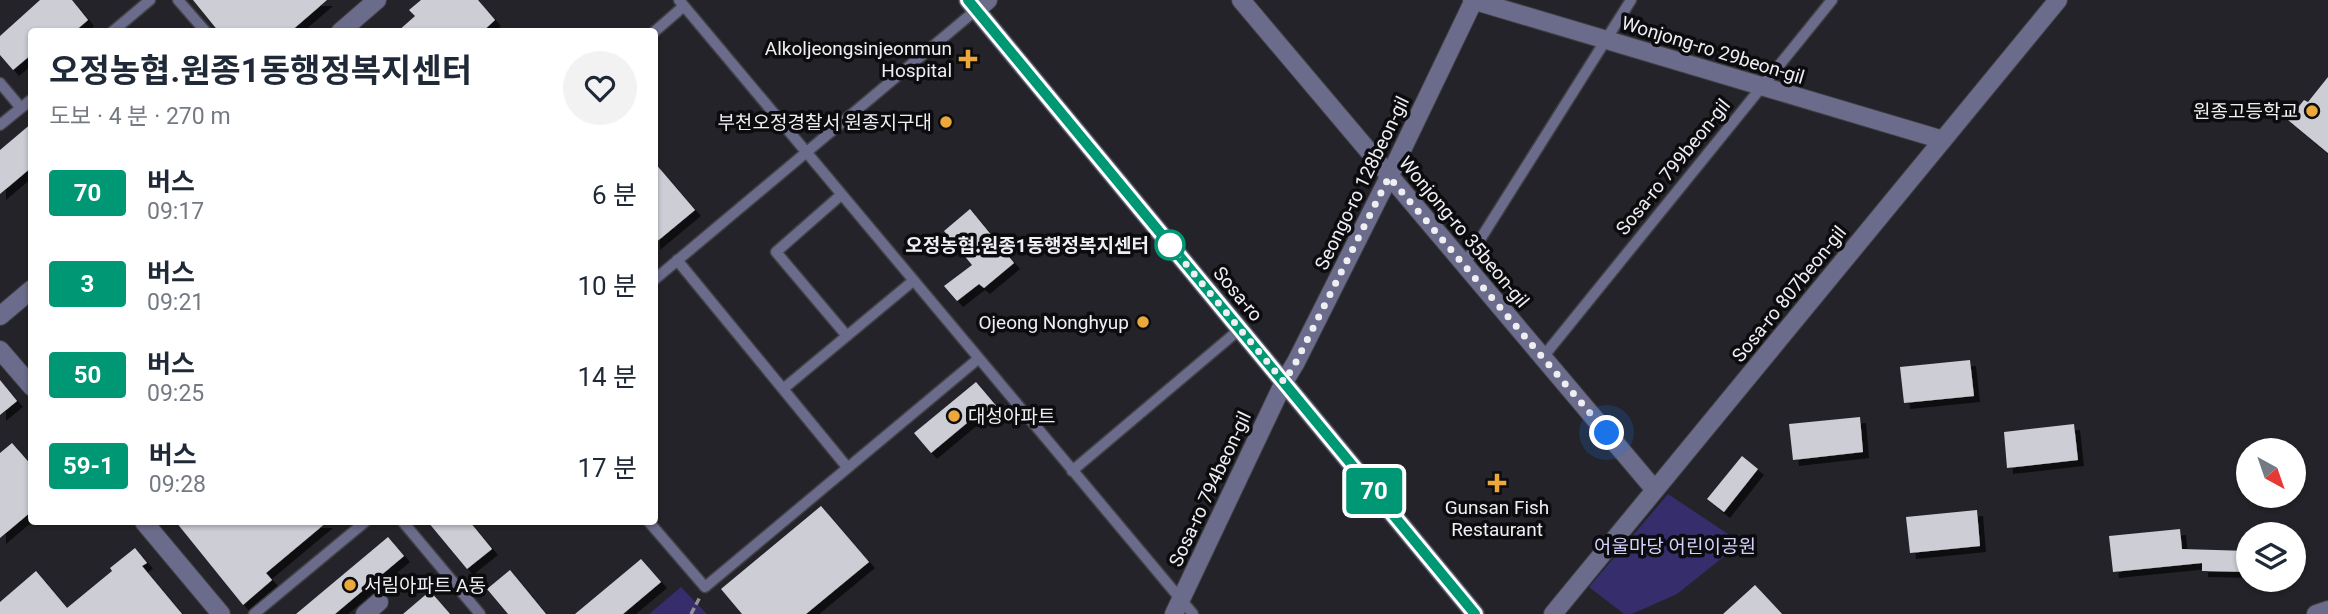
<!DOCTYPE html>
<html lang="ko">
<meta charset="utf-8">
<style>
:root{--surface:#fff;--page:#f2f2f3;--text:#1f2937;--muted:#747a83}
body{margin:0;font-family:Roboto,"Noto Sans KR",sans-serif;background:var(--page);color:var(--text);height:100vh;display:flex;flex-direction:column;font-size:26px;white-space:nowrap}
*{box-sizing:border-box;margin:0}
p{font-size:23px;color:var(--muted)}
.icon{flex:none;width:38px;height:38px;fill:none;stroke:currentColor;stroke-width:2;stroke-linecap:round;stroke-linejoin:round}
.map{position:relative;flex:1;overflow:hidden}
.side{position:absolute;left:28px;top:28px;width:630px;height:497px;display:flex;flex-direction:column;background:var(--surface);border-radius:7px;box-shadow:0 2px 5px #0004}
.side>*{flex:none}
.badge{padding:0 14px;border-radius:5px;font-size:24px;line-height:46px}
.needle{width:46px;rotate:140deg}
.buttons{position:absolute;left:2236px;top:438px;display:grid;gap:14px}
.buttons a{display:grid;place-items:center;width:70px;height:70px;border-radius:50%;background:var(--surface);box-shadow:0 2px 5px #0004;font-size:35px}
.you{position:absolute;width:35px;height:35px;margin:-18px;border:5px solid #fff;border-radius:50%;background:#1a73e8;box-shadow:0 0 0 10px #1a73e833}
.map>.badge{position:absolute;translate:-50% -50%;box-shadow:0 0 0 4px #fff}
.round{display:grid;place-items:center;flex:none;width:74px;height:74px;border-radius:37px;background:var(--page)}
.head{display:flex;align-items:center;justify-content:space-between;height:119px;padding:0 21px}
h1{font-size:33px;font-weight:700;line-height:52px}
ul{padding:0;list-style:none}
li{display:flex;align-items:center;gap:21px;height:91px;padding:0 21px}
li div{flex:1}
li b{display:block;font-size:26px}
li em{font-style:normal}
li .badge{min-width:77px;font-weight:700;text-align:center}
.map>svg:first-child{display:block}
</style>
<div class="map">
<svg width="2328" height="614" viewBox="0 0 2328 614">
<defs>
<filter id="shadow"><feDropShadow dx="6" dy="6" stdDeviation="0" flood-color="#0009"/></filter>
</defs>
<rect width="100%" height="100%" fill="#232329"/>
<path fill="#352d6c" d="M 1668,494 L 1728,534 L 1736,547 L 1677,594 L 1632,614 L 1624,614 L 1589,587 Z
M 681,587 L 707,614 L 649,614 Z"/>
<path fill="#cccdd5" filter="url(#shadow)" d="M 40,0 L 72,0 L 88,20 L 74,32 L 32,32 L 32,54 L 13,70 L 0,55 L 0,36 Z
M 193,0 L 327,0 L 290,32 L 219,32 Z
M 421,0 L 478,0 L 495,20 L 482,32 L 397,32 L 415,16 L 409,10 Z
M 2328,77 L 2328,153 L 2288,120 L 2304,100 L 2308,102 Z
M 32,123 L 32,167 L 0,194 L 0,150 Z
M 654,162 L 695,210 L 654,244 Z
M 970,209 L 1014,263 L 984,288 L 979,284 L 957,301 L 944,286 L 972,265 L 944,231 Z
M 1970,360 L 1974,396 L 1904,403 L 1900,367 Z
M 0,380 L 17,401 L 0,415 Z
M 976,382 L 998,408 L 984,420 L 979,413 L 931,453 L 914,433 Z
M 1860,417 L 1863,452 L 1793,460 L 1789,424 Z
M 2074,424 L 2078,460 L 2007,468 L 2004,432 Z
M 12,443 L 32,466 L 32,511 L 0,538 L 0,453 Z
M 1742,456 L 1758,469 L 1724,512 L 1707,499 Z
M 821,506 L 869,562 L 806,614 L 742,614 L 721,589 Z
M 1977,510 L 1980,546 L 1910,553 L 1906,517 Z
M 176,522 L 327,522 L 266,573 L 272,580 L 243,605 Z
M 428,522 L 470,522 L 492,549 L 467,569 Z
M 2180,529 L 2182,549 L 2249,551 L 2249,572 L 2202,571 L 2202,563 L 2113,572 L 2109,536 Z
M 388,537 L 404,556 L 335,614 L 296,614 Z
M 135,548 L 147,563 L 142,566 L 182,614 L 0,614 L 0,602 L 36,571 L 67,608 L 112,571 L 110,568 Z
M 641,559 L 661,582 L 623,614 L 575,614 Z
M 510,570 L 546,614 L 508,614 L 487,589 Z
M 1755,585 L 1782,614 L 1723,614 Z
M 430,591 L 450,614 L 403,614 Z"/>
<g fill="none" stroke-linecap="round" stroke-linejoin="round">
<g stroke="#404045" stroke-width="13">
<path id="service" d="M 178,0 L 206,32
M 679,0 L 1193,614
M 112,32 L 150,0
M 654,32 L 684,6
M 0,83 L 21,108
M 0,125 L 32,99
M 841,195 L 776,252 L 847,336
M 677,260 L 847,467
M 1464,265 L 1631,0
M 654,280 L 976,10
M 1543,357 L 1832,0
M 783,389 L 913,281
M 1072,471 L 1240,329
M 403,522 L 480,614
M 649,522 L 705,587 L 978,359
M 254,614 L 365,522"/>
</g>
<g stroke="#404045" stroke-width="20">
<path id="minor" d="M 1241,0 L 1655,490
M 1472,0 L 1943,140
M 976,10 L 988,0
M 340,32 L 377,0
M 0,316 L 32,289
M 0,350 L 32,387
M 144,522 L 221,614
M 365,614 L 379,602
M 1174,614 L 1284,382 L 1296,362 L 1389,177 L 1474,0
M 1553,614 L 2058,0"/>
</g>
<g stroke="#404045" stroke-width="20">
<path id="tertiary" d="M 968,0 L 1475,614
M 2316,614 L 2328,610"/>
</g>
<path stroke="#919196" stroke-width="3.5" stroke-dasharray="7 3.5" stroke-linecap="butt" d="M 691,614 L 700,597"/>
<use href="#service" stroke="#6b6b8b" stroke-width="10"/>
<use href="#minor" stroke="#6b6b8b" stroke-width="18"/>
<use href="#tertiary" stroke="#6b6b8b" stroke-width="18"/>
</g>
<g fill="none" stroke-linecap="round" stroke-linejoin="round">
<g stroke="#fff" stroke-width="16">
<path id="line" d="M 968,0 L 1475,614"/>
</g>
<use href="#line" stroke="#009775" stroke-width="10"/>
<path stroke="#efeff3" stroke-width="7" stroke-dasharray="0 12.6" d="M 1170,245 L 1284,382 L 1296,362 L 1389,177 L 1607,433"/>
</g>
<g fill="#eda83b" stroke="#0c0c0f" stroke-width="2.5">
<path d="M964.5 48.5h7v7h7v7h-7v7h-7v-7h-7v-7h7z"/>
<circle cx="2312" cy="111" r="7"/>
<circle cx="946" cy="122" r="7"/>
<circle cx="1143" cy="322" r="7"/>
<circle cx="954" cy="416" r="7"/>
<path d="M1493.5 472.5h7v7h7v7h-7v7h-7v-7h-7v-7h7z"/>
<circle cx="350" cy="585" r="7"/>
</g>
<circle fill="#fff" stroke="#009775" stroke-width="3.5" cx="1170" cy="245" r="14"/>
<g text-anchor="middle" dominant-baseline="central" stroke-width="7" stroke-linejoin="round" paint-order="stroke">
<g font-size="19" fill="#efeff3" stroke="#0c0c0f" text-anchor="end">
<text x="952" y="48">Alkoljeongsinjeonmun<tspan x="952" dy="22">Hospital</tspan></text>
<text x="2298" y="111">원종고등학교</text>
<text x="932" y="122">부천오정경찰서 원종지구대</text>
<text x="1129" y="322">Ojeong Nonghyup</text>
<text x="968" y="416" text-anchor="start">대성아파트</text>
<text x="1497" y="507" text-anchor="middle">Gunsan Fish<tspan x="1497" dy="22">Restaurant</tspan></text>
<text x="364" y="585" text-anchor="start">서림아파트 A동</text>
</g>
<g font-size="19" fill="#efeff3" stroke="#0c0c0f">
<text transform="translate(1713 50) rotate(17)">Wonjong-ro 29beon-gil</text>
<text transform="translate(1673 167) rotate(-51)">Sosa-ro 799beon-gil</text>
<text transform="translate(1362 183) rotate(-64)">Seongo-ro 128beon-gil</text>
<text transform="translate(1464 232) rotate(50)">Wonjong-ro 35beon-gil</text>
<text transform="translate(1238 294) rotate(50)">Sosa-ro</text>
<text transform="translate(1789 294) rotate(-51)">Sosa-ro 807beon-gil</text>
<text transform="translate(1210 489) rotate(-65)">Sosa-ro 794beon-gil</text>
</g>
<g font-size="19" font-weight="bold" fill="#efeff3" stroke="#0c0c0f" text-anchor="end">
<text x="1149" y="245">오정농협.원종1동행정복지센터</text>
</g>
<g font-size="19" fill="#d2d2fc" stroke="#0c0c0f">
<text x="1675" y="546">어울마당 어린이공원</text>
</g>
</g>
</svg>
<div class="buttons">
<a><svg class="needle" viewBox="-14 -14 28 28"><path d="M0-13l5 13h-10z" fill="#e53935"/><path d="M0 13l5-13h-10z" fill="#747a83"/></svg></a>
<a><svg class="icon" aria-label="layers" viewBox="0 0 24 24"><path d="M12 4l9 5-9 5-9-5zM3 14l9 5 9-5"/></svg></a>
</div>
<div class="you" style="left:1607px;top:433px"></div>
<b class="badge" style="left:1374px;top:491px;background:#009775;color:#fff">70</b>
<section class="side">
<div class="head"><div><h1>오정농협.원종1동행정복지센터</h1><p>도보 · 4 분 · 270 m</p></div><a class="round"><svg class="icon" aria-label="heart" viewBox="0 0 24 24"><path d="M12 20l-8-8c-3-5 5-10 8-4 3-6 11-1 8 4z"/></svg></a></div>
<ul>
<li><span class="badge" style="background:#009775;color:#fff">70</span><div><b>버스</b><p>09:17</p></div><em>6 분</em></li>
<li><span class="badge" style="background:#009775;color:#fff">3</span><div><b>버스</b><p>09:21</p></div><em>10 분</em></li>
<li><span class="badge" style="background:#009775;color:#fff">50</span><div><b>버스</b><p>09:25</p></div><em>14 분</em></li>
<li><span class="badge" style="background:#009775;color:#fff">59-1</span><div><b>버스</b><p>09:28</p></div><em>17 분</em></li>
</ul>
</section>
</div>
